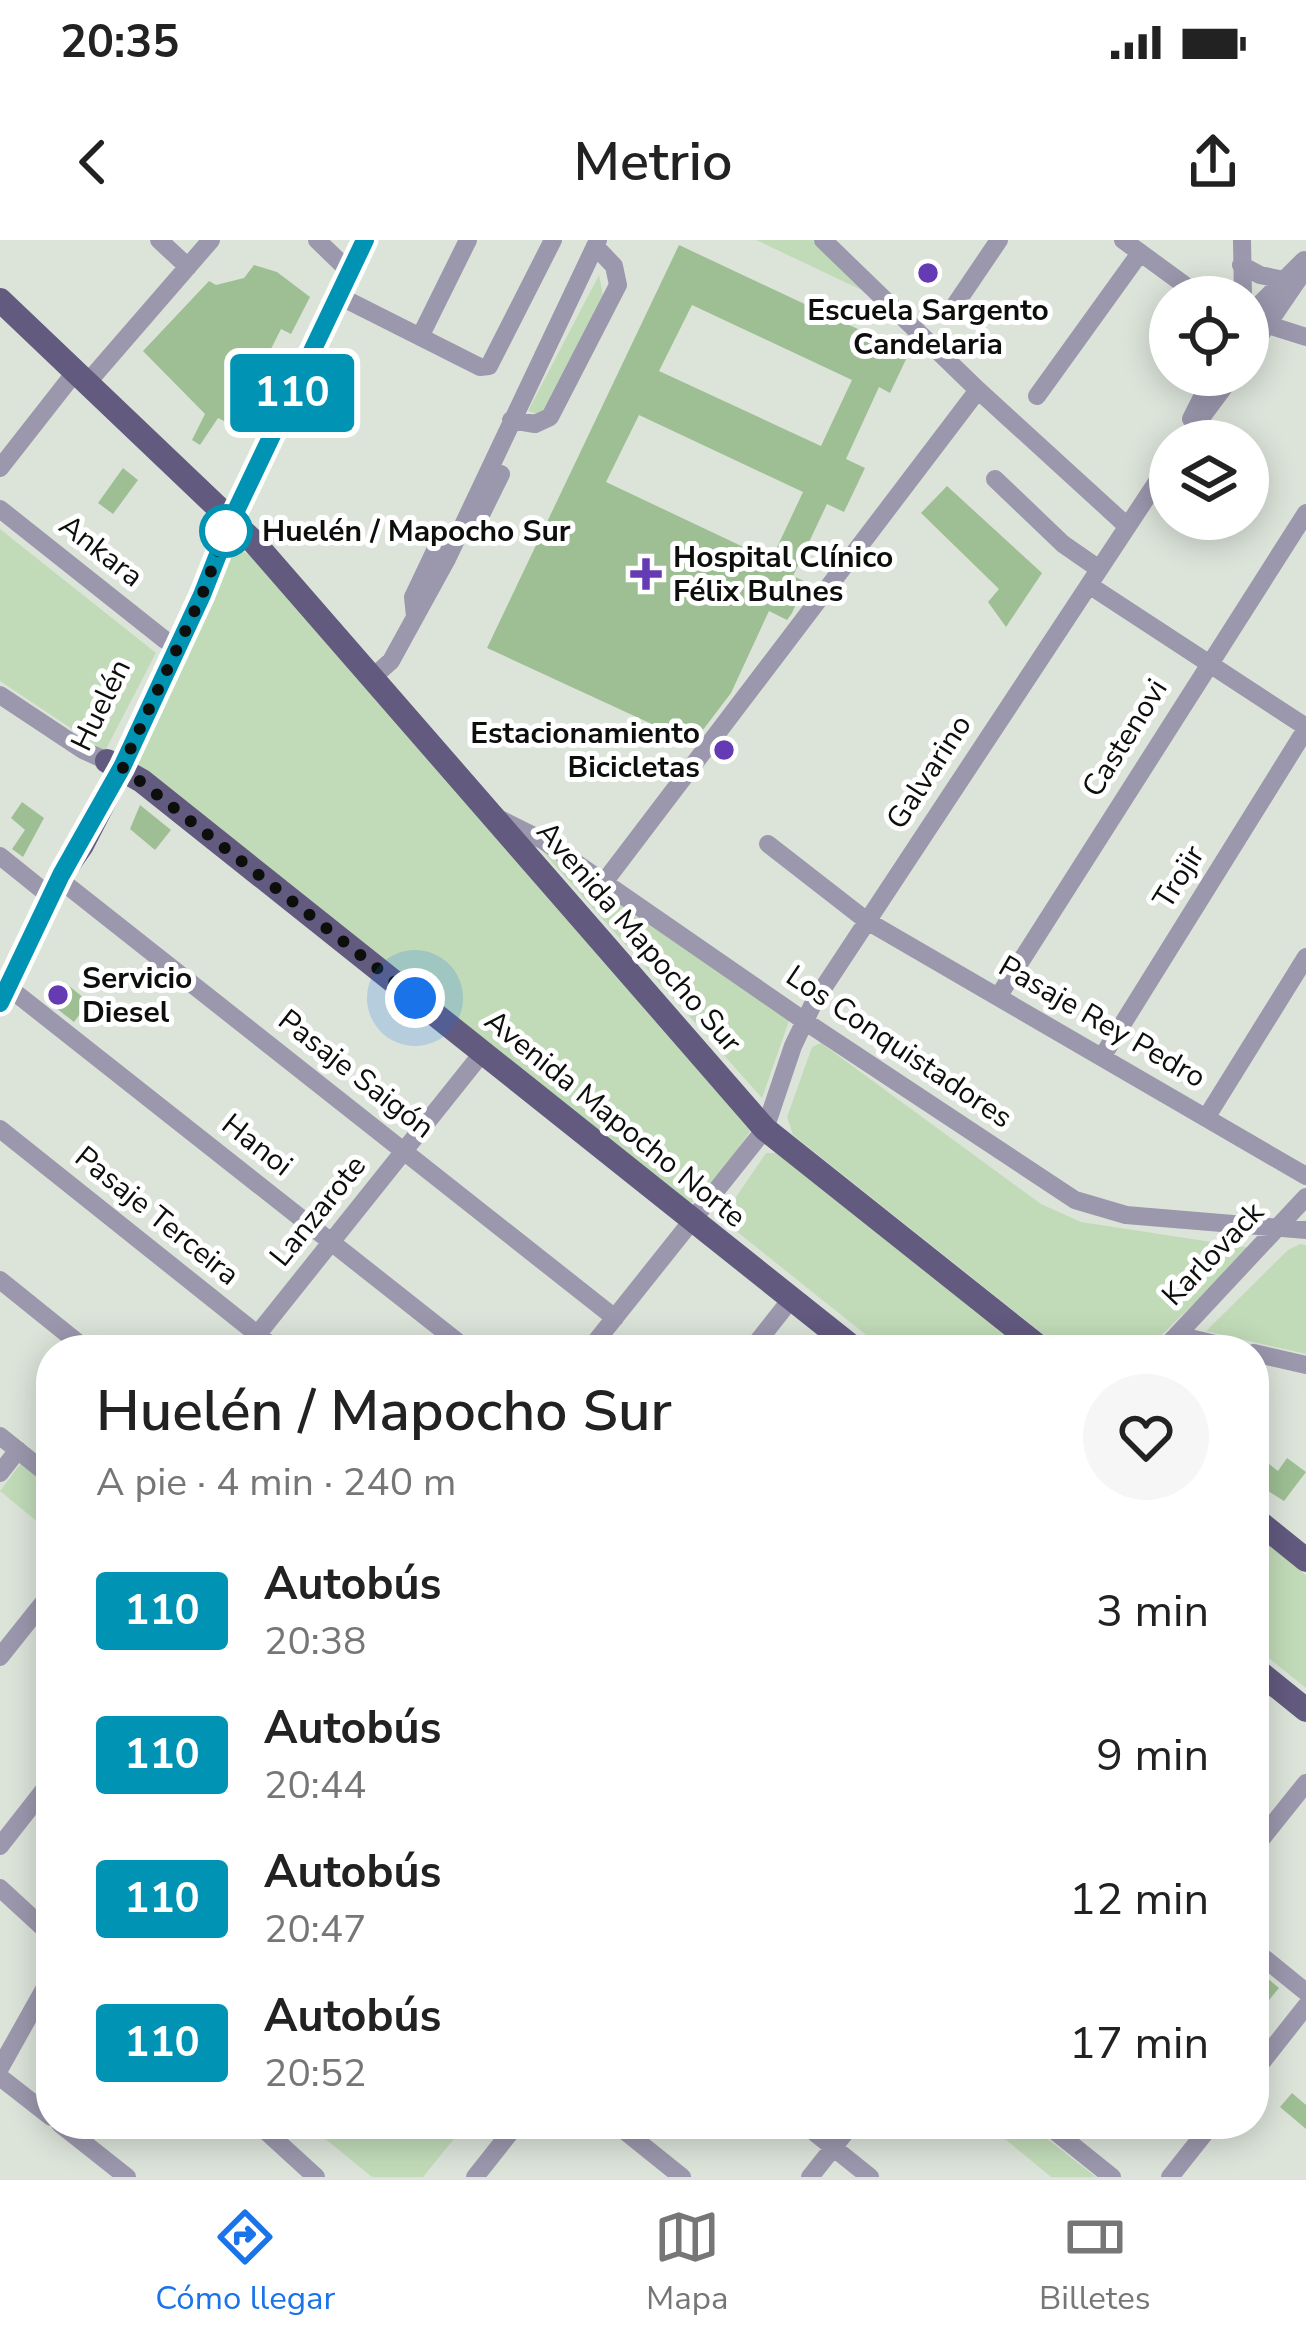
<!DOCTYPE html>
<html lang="es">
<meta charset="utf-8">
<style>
:root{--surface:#fff;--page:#f6f6f6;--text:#222;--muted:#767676;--line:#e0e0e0;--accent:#1a73e8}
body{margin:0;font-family:"Nunito Sans",sans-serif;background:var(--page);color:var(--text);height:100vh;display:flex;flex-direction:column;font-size:45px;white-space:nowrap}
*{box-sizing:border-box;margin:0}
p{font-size:39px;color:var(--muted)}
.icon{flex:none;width:66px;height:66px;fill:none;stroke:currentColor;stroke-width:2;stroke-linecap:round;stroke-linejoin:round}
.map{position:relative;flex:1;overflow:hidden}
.side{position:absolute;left:36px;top:1095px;width:1233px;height:804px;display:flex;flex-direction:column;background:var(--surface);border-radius:48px;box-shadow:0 6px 30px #0003}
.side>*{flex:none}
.badge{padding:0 24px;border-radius:9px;font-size:42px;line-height:78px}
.buttons{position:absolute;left:1149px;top:36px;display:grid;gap:24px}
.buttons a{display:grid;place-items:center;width:120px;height:120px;border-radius:50%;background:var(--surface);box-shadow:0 6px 30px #0003;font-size:60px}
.you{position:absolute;width:60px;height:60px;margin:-30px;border:9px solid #fff;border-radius:50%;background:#1a73e8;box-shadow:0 0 0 18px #1a73e833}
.map>.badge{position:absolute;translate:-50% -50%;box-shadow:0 0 0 6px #fff}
.round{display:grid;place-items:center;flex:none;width:126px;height:126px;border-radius:63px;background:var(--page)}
.overview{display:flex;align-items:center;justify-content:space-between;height:204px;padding:0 60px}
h1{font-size:57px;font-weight:600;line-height:90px}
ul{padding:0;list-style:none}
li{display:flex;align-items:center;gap:36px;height:144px;padding:0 60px}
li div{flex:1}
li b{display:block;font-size:45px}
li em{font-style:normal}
li .badge{min-width:132px;font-weight:700;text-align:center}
.status{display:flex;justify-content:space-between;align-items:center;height:84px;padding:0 60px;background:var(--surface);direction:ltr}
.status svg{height:33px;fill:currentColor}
header{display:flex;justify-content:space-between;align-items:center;height:156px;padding:0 60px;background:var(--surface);font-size:54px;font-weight:600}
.tab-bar{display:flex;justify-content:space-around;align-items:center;height:168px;border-top:3px solid var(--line);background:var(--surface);font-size:33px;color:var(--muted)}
.tab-bar a{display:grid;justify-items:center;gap:6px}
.tab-bar .active{color:var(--accent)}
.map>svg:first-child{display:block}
</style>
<div class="status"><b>20:35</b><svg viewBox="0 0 49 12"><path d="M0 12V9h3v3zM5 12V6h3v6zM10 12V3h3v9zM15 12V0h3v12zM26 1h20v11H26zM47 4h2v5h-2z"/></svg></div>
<header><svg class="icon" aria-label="back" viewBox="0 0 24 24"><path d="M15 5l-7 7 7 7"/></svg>Metrio<svg class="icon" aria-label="share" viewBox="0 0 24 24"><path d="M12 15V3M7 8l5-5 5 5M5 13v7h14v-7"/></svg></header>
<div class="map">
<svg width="1306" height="1937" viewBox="0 0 1306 1937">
<rect width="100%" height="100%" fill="#dce4da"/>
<path fill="#c1dbb8" d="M 756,0 L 813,0 L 868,53 Z
M 599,35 L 603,55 L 543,176 L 528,171 Z
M 0,289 L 156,413 L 105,511 L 0,441 Z
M 239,309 L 251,316 L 751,890 L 703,959 L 689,963 L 139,527 L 138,519 L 231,313 Z
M 542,611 L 790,778 L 762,858 Z
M 821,803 L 1041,964 L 1081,982 L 1251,1008 L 1146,1110 L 1063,1110 L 793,895 L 787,877 L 812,807 Z
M 766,913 L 784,913 L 1028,1110 L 885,1110 L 721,979 Z
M 1300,1004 L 1306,1005 L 1306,1114 L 1206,1091 L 1288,1010 Z
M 21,1223 L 51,1248 L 51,1293 L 0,1251 Z
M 1254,1293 L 1306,1335 L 1306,1448 L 1254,1406 Z
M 307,1884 L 466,1884 L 423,1937 L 372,1937 Z
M 987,1884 L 1028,1884 L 1096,1937 L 1051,1937 Z"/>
<path fill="#9ebf94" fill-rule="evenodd" d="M 679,5 L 909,113 L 890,153 L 879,147 L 846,219 L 865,228 L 844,272 L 827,264 L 793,336 L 806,342 L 792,373 L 787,380 L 769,371 L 731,453 L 693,503 L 487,408 ZM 692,65 L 852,140 L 821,206 L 659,131 ZM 639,175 L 803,252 L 771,320 L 606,242 Z
M 254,25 L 277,32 L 310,57 L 291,94 L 281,89 L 264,123 L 273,128 L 243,191 L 218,178 L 200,205 L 192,200 L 205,174 L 143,111 L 209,41 L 216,45 L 244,38 Z
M 123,228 L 138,240 L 113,274 L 98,263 Z
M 947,246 L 1042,333 L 1006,387 L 988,362 L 999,349 L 921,273 Z
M 22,562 L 44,578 L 23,617 L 12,609 L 25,590 L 11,578 Z
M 140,565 L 171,590 L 155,610 L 130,589 Z
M 63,741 L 89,762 L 74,782 L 47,761 Z
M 1254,1212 L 1278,1231 L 1287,1218 L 1306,1232 L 1284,1261 L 1254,1242 Z
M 1254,1727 L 1279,1748 L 1254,1778 Z
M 1292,1853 L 1306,1865 L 1306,1889 L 1280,1867 Z"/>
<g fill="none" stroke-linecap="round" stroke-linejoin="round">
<path stroke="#9b97ad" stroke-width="18" d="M 159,0 L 188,27
M 317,0 L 350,32
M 823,0 L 978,150 L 1127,286
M 1123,0 L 1201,57
M 1242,0 L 1243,57
M 1241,25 L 1260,35 L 1284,40
M 339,56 L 480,127 L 489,126 L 553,0
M 953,68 L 999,0
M 1248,76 L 1304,20
M 1259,82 L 1306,97
M 420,97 L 468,0
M 1248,113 L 1306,28
M 88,142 L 211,0
M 1037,156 L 1140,13
M 1191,179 L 1213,135
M 511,180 L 535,184 L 550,177 L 618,45 L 614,26 L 595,6
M 1184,201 L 1233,135
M 0,228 L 76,131
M 995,239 L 1063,304 L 1099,329
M 0,269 L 165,400
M 474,289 L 501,234
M 1089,345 L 1306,487
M 415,376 L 413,357 L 441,298
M 373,437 L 391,421 L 447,319 L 598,0
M 0,455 L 83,510 L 107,521
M 498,578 L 544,601 L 803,780 L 1075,960 L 1126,975 L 1306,990
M 768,604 L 867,681 L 1306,936
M 0,616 L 51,657
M 59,639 L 615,1078
M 605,641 L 978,150
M 8,747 L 468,1110
M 998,757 L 1306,273
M 1102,817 L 1306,489
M 1206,878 L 1306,717
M 0,889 L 277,1110
M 0,1040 L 87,1110
M 1177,1095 L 1241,1110
M 245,1110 L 483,812
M 589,1110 L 765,889 L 793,806 L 814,762 L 1170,222
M 751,1110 L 792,1058
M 1163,1110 L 1306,957
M 1254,1113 L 1306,1125
M 0,1196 L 51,1237
M 0,1233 L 18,1210
M 0,1417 L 51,1353
M 0,1606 L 51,1541
M 1254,1608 L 1306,1543
M 0,1648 L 51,1695
M 1254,1710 L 1306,1752
M 0,1828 L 51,1737
M 1254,1832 L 1306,1766
M 0,1837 L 51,1877
M 60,1884 L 127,1937
M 258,1884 L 316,1937
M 616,1884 L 682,1937
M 804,1884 L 870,1937
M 1046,1884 L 1112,1937
M 475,1937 L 517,1884
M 810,1937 L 852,1884
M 1170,1937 L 1212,1884"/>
<path stroke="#625a7f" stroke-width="24" d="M 0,60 L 252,300 L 765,889 L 1043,1110
M 107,521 L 142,541 L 856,1110
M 0,763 L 61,635 L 82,605 L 122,527 L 202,355 L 232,279 L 365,0
M 1254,1278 L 1306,1320
M 1254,1428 L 1306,1470"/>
</g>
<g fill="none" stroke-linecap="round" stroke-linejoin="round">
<g stroke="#fff" stroke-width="27">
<path id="line" d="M 0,763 L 61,635 L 122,527 L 202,355 L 232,279 L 365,0"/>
</g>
<use href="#line" stroke="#0093b3" stroke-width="18"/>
<path stroke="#0d0f0c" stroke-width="12" stroke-dasharray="0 21.6" d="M 226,291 L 202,355 L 122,527 L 415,758"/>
</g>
<g fill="#653bb3" stroke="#fff" stroke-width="4.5">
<circle cx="928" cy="33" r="12"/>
<path d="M640 316h12v12h12v12h-12v12h-12v-12h-12v-12h12z"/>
<circle cx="724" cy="510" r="12"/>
<circle cx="58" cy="755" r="12"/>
</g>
<circle fill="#fff" stroke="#0093b3" stroke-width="6" cx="226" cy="291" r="24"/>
<g text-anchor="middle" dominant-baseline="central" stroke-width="10" stroke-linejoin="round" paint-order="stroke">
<g font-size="30" font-weight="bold" fill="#0d0f0c" stroke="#fff" text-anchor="start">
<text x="928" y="70" text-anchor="middle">Escuela Sargento<tspan x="928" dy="34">Candelaria</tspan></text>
<text x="673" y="317">Hospital Clínico<tspan x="673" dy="34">Félix Bulnes</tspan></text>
<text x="700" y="493" text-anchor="end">Estacionamiento<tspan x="700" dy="34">Bicicletas</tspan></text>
<text x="82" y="738">Servicio<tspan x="82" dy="34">Diesel</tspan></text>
</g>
<g font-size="30" font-weight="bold" fill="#0d0f0c" stroke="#fff" text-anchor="start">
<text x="262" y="291">Huelén / Mapocho Sur</text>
</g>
<g font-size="30" fill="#0d0f0c" stroke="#fff">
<text transform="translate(101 311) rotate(38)">Ankara</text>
<text transform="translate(101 465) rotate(-64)">Huelén</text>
<text transform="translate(1125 498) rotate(-58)">Castenovi</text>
<text transform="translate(929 532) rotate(-57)">Galvarino</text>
<text transform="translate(1179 637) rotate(-58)">Trojir</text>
<text transform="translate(639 697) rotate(49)">Avenida Mapocho Sur</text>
<text transform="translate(1102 782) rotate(30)">Pasaje Rey Pedro</text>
<text transform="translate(899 807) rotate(34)">Los Conquistadores</text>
<text transform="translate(356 834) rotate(38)">Pasaje Saigón</text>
<text transform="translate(615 879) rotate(39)">Avenida Mapocho Norte</text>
<text transform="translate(257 905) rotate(38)">Hanoi</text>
<text transform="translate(318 971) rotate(-51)">Lanzarote</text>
<text transform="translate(157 976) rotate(39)">Pasaje Terceira</text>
<text transform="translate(1213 1014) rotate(-46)">Karlovack</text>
</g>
</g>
</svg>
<div class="buttons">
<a><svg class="icon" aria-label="locate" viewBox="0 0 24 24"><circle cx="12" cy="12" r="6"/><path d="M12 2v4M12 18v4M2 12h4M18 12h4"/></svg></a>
<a><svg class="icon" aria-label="layers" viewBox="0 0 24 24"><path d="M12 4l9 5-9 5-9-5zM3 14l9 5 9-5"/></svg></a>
</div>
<div class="you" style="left:415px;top:758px"></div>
<b class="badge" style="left:292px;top:153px;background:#0093b3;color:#fff">110</b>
<section class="side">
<div class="overview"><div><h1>Huelén / Mapocho Sur</h1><p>A pie · 4 min · 240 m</p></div><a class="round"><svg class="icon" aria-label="heart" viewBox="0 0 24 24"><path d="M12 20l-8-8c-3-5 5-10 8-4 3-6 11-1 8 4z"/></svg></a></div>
<ul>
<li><span class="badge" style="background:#0093b3;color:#fff">110</span><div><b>Autobús</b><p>20:38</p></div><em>3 min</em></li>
<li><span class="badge" style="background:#0093b3;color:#fff">110</span><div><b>Autobús</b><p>20:44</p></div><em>9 min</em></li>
<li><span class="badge" style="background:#0093b3;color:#fff">110</span><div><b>Autobús</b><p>20:47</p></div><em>12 min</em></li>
<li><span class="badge" style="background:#0093b3;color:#fff">110</span><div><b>Autobús</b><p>20:52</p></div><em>17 min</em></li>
</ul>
</section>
</div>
<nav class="tab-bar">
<a class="active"><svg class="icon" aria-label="directions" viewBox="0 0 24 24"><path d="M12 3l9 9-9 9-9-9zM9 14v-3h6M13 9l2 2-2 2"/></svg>Cómo llegar</a>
<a><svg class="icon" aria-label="map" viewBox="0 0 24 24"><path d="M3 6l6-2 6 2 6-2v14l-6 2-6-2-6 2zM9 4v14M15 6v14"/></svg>Mapa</a>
<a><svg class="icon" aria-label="tickets" viewBox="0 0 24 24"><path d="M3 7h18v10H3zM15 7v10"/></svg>Billetes</a>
</nav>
